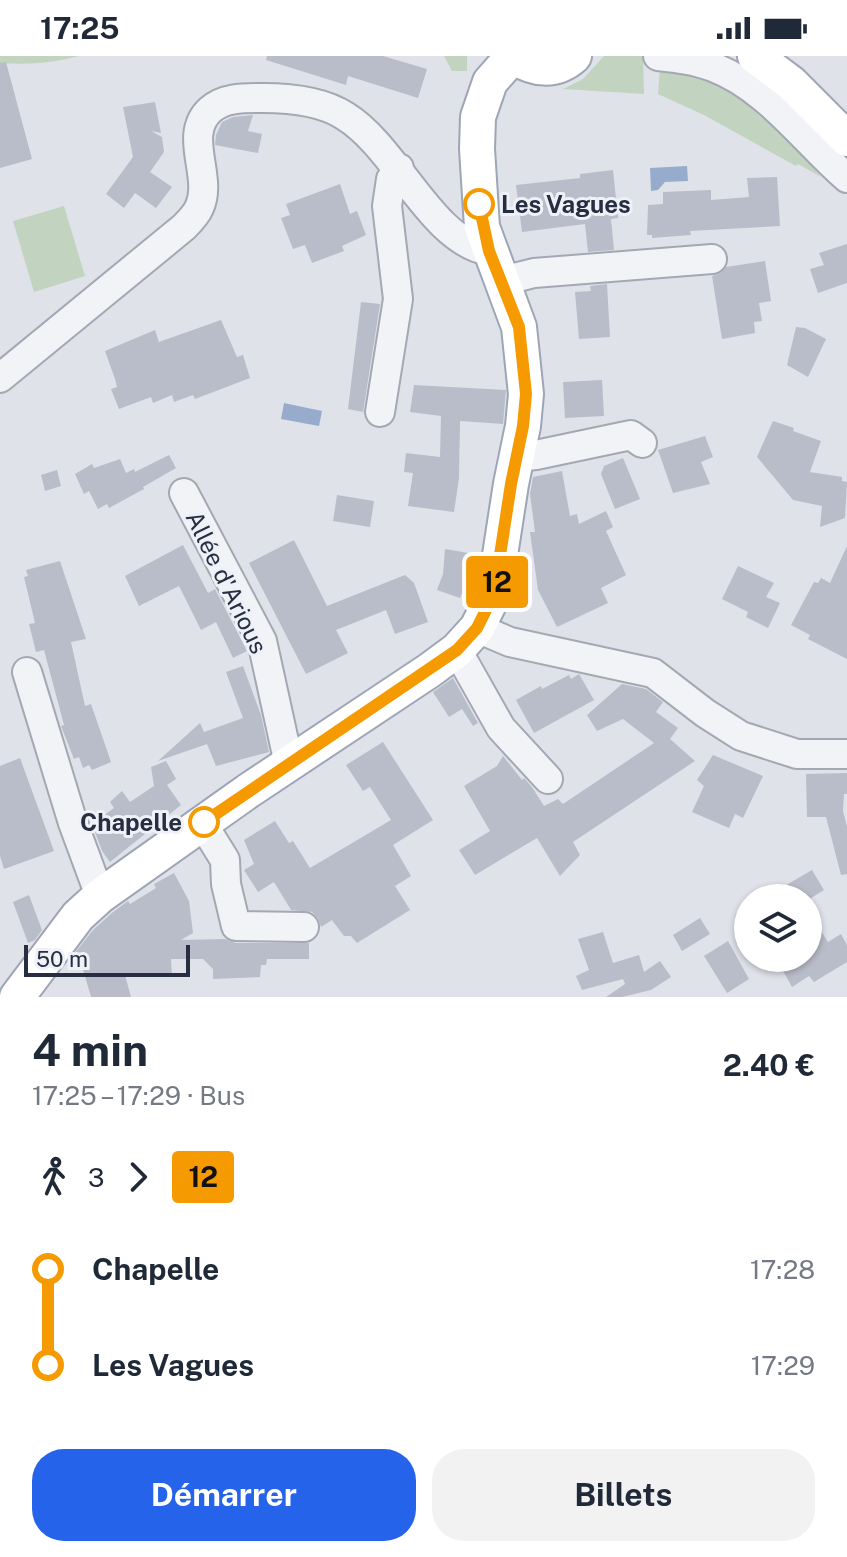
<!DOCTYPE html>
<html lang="fr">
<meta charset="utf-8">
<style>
:root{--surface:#fff;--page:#f2f2f3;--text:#1f2937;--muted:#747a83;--accent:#2563eb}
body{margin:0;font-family:"Public Sans",sans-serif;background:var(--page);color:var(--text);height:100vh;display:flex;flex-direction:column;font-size:30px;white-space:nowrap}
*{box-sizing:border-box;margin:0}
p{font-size:26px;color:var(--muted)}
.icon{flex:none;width:44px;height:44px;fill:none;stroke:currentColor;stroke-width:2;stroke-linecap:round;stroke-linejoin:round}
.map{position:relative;height:941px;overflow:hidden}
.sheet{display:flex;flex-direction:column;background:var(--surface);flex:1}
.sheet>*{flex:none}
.badge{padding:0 16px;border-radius:6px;font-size:28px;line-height:52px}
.controls{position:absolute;left:734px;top:828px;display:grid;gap:16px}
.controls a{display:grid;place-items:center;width:88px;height:88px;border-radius:50%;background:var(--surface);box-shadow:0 2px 6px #0004;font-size:40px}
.scale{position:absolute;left:24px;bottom:20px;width:166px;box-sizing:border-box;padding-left:8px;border:4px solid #272e41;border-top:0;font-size:22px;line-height:28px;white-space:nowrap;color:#272e41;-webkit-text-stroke:6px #eef1f7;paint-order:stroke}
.map>.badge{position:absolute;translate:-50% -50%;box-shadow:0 0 0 4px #fff}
.legs{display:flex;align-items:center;gap:12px;height:88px;padding:0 32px;font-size:26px}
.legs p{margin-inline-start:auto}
.head{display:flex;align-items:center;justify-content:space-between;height:136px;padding:0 32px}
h1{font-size:44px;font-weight:700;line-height:60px}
.cta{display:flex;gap:16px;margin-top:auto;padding:16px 32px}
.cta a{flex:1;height:92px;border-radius:32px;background:var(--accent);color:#fff;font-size:32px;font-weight:700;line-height:92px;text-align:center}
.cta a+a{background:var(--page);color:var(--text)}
ul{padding:0 32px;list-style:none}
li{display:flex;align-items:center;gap:28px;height:96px;font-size:30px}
li i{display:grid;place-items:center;width:12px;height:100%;margin:0 10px;background:currentColor}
li i::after{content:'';width:20px;height:20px;margin:-10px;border:6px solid;border-radius:50%;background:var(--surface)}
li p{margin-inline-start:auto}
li:first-child i{background:linear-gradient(#0000 50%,currentColor 0)}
li:last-child i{background:linear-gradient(currentColor 50%,#0000 0)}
.status{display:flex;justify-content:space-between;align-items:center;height:56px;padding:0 40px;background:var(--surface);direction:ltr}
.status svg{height:22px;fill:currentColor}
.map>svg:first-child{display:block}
</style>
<div class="status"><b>17:25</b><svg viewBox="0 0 49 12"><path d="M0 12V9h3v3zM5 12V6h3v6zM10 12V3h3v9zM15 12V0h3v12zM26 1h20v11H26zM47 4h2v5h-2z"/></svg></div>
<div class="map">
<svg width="847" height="941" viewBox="0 0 847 941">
<rect width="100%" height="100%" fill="#dfe2e9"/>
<path fill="#c2d4bf" d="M 0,0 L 79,0 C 54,7 27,9 0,7 Z
M 444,0 L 467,0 L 467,15 L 452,15 Z
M 604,0 L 643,0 L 644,38 L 563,33 L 583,23 Z
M 660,12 C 730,19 779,69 821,121 L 798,108 L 796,110 L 704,59 L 658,38 Z
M 64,150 L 85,220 L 34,236 L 13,165 Z"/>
<path fill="#97accc" d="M 687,110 L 688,125 L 665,126 L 658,134 L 651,135 L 650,112 Z
M 284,347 L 322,355 L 319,370 L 281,363 Z"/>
<path fill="#b9bdc9" d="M 267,0 L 383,0 L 427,13 L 418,42 L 348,20 L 346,29 L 266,4 Z
M 6,6 L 32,103 L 0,112 L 0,7 Z
M 155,46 L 161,77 L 151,75 L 162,81 L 164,96 L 150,116 L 172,131 L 156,152 L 135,137 L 124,152 L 106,138 L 133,101 L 123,51 Z
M 253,59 L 248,75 L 262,78 L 258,97 L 215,89 L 216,79 L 222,66 L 233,61 Z
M 613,114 L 618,162 L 611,163 L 614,194 L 588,196 L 585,168 L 522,176 L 516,129 L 580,122 L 580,118 Z
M 777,121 L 780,170 L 690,175 L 691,179 L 652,182 L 652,179 L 647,179 L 648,149 L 663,148 L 663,136 L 711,134 L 711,144 L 749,141 L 747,122 Z
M 340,128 L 350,158 L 357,155 L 366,179 L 342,190 L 344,195 L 312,207 L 305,189 L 293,193 L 281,162 L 290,159 L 286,148 Z
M 847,188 L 847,227 L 818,237 L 810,213 L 824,209 L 819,197 Z
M 765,205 L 771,245 L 759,247 L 762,265 L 754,266 L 755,277 L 722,283 L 712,220 L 721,217 L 726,211 Z
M 607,228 L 610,281 L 579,283 L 575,236 L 591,235 L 590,230 Z
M 361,246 L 380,248 L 363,356 L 348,353 Z
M 221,264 L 237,301 L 243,299 L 250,322 L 195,343 L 193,339 L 174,346 L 172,339 L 153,347 L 151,341 L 119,353 L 111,333 L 117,331 L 115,323 L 105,295 L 155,274 L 159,286 Z
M 796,271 L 805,272 L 826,283 L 808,321 L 787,309 Z
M 602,324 L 604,360 L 565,362 L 563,326 Z
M 414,329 L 506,334 L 503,368 L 460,365 L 459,422 L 454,456 L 408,450 L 413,417 L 404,416 L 406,397 L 440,401 L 441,360 L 410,356 Z
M 773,365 L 794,372 L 793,375 L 821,385 L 810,416 L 842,421 L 842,425 L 847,426 L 845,462 L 820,471 L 822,450 L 793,444 L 757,401 Z
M 705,380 L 713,401 L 701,406 L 710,428 L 673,437 L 658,394 Z
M 169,399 L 176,412 L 143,431 L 144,433 L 109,452 L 107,448 L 98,453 L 89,435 L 84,438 L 75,418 L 92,408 L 94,412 L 120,403 L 126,417 L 134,413 L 135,416 Z
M 623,402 L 640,443 L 615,453 L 601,418 L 604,410 Z
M 57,414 L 61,430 L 45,435 L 41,419 Z
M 562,415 L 570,460 L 577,458 L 579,468 L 606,455 L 613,471 L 606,475 L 626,519 L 601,532 L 608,547 L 557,571 L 538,534 L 530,476 L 535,476 L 530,438 L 533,421 Z
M 337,439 L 374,445 L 370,471 L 333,465 Z
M 294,484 L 327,550 L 405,519 L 414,527 L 428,566 L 395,578 L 386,554 L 336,574 L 348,597 L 306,618 L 249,507 Z
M 183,489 L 208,537 L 215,533 L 247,595 L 233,602 L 216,566 L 201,574 L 179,530 L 139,550 L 125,520 Z
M 847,490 L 847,603 L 808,583 L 810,579 L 791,569 L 814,526 L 818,527 L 821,522 L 830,527 Z
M 445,493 L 474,498 L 470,520 L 460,542 L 437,534 L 443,518 Z
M 60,505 L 86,583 L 71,586 L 85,650 L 91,648 L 111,706 L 92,714 L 89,709 L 83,712 L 79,701 L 74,703 L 61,670 L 64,669 L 44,594 L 36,596 L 29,568 L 35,567 L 24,521 L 28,520 L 26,514 Z
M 738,510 L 774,527 L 766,541 L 780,547 L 768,572 L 746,561 L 748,556 L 722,543 Z
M 243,610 L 261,659 L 269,696 L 216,710 L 207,688 L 158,705 L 200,667 L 204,676 L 243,662 L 226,616 Z
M 579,618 L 594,644 L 534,677 L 516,644 L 541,630 L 542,633 L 569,619 L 571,623 Z
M 453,622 L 478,667 L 473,670 L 462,653 L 449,661 L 433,636 Z
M 622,628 L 646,633 L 663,646 L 656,656 L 678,672 L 670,683 L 695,705 L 573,786 L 580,799 L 560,820 L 537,782 L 475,819 L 459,794 L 490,775 L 464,730 L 497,710 L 503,700 L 522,724 L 524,722 L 532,731 L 544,750 L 558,743 L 563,748 L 654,687 L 623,663 L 597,675 L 587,659 Z
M 383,686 L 433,764 L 393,789 L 411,820 L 395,830 L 410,854 L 357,887 L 351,880 L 344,880 L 332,864 L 321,871 L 318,862 L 312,856 L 291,854 L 274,826 L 258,836 L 244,814 L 254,808 L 244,784 L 275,765 L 289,787 L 293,785 L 310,812 L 391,764 L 370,731 L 363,735 L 346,709 Z
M 713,699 L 763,720 L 743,762 L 735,758 L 729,772 L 692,756 L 704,730 L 697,724 Z
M 20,702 L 54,795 L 4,813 L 0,800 L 0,710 Z
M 166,705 L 176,723 L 167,729 L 181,749 L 110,806 L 102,795 L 92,768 L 114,752 L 110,746 L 122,735 L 130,746 L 154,730 L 151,711 Z
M 847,717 L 847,738 L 844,738 L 843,755 L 847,771 L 847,818 L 841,819 L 826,761 L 807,761 L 806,718 Z
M 812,814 L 824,834 L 811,842 L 764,842 Z
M 174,817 L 189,845 L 193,877 L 181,884 L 225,883 L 236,887 L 309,887 L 309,903 L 267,903 L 266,909 L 261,909 L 260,921 L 213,923 L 213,913 L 203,903 L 171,903 L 172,921 L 125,919 L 131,941 L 91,941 L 80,903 L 70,903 L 93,874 L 113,856 L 128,845 L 130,848 L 156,832 L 154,828 Z
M 29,839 L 42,874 L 35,884 L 28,887 L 13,846 Z
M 808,854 L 828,886 L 841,878 L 847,889 L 847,906 L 814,926 L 809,920 L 792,931 L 782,913 L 788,910 L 784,902 L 808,902 Z
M 700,862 L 710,878 L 682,895 L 673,879 Z
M 603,876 L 613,907 L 639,899 L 644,916 L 660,905 L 671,921 L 651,934 L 622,941 L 606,941 L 625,928 L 623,923 L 582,934 L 576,920 L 589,914 L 578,883 Z
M 728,885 L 749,923 L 727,937 L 704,900 Z"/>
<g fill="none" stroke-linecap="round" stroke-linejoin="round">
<g stroke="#a4a8b3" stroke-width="32">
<path id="minor" d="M 658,0 C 677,2 695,4 713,11 C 768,32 804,85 847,122
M 502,225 L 534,217 L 712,203
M 0,322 L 184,171 C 189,166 196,159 199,152 C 214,121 182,80 210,54 C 224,41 245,42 263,42 C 290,42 322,45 345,60 C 397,92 431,185 489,195
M 380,356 L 398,243 L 387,150 L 391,123 L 399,112
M 517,401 L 536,399 L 631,379 L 642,387
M 184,437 L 262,585 L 289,708
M 477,572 L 510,586 L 653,617 L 705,657 L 741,680 L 797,698 L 847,698
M 457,594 L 501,672 L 548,723
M 27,616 L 73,767 L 100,840
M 202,767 L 225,804 L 226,828 L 236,870 L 304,871"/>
</g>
<g stroke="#9da5b6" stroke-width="38">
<path id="major" d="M 514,0 C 533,14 555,17 574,0
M 755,0 L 791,27 L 847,83
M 17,941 L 78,860 L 100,840 L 248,735 L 430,614 L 457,594 L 477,572 L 494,538 L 511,428 L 523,370 L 526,338 L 519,271 L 482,171 L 477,93 L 478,61 L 490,26 L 513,0"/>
</g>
<use href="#minor" stroke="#f2f3f7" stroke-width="28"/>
<use href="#major" stroke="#fff" stroke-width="34"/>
</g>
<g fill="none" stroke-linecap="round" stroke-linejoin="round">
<g stroke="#fff" stroke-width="18">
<path id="line-1" d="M 204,766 L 457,594 L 477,572 L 494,538 L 511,428 L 523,370 L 526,338 L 519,271 L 489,195 L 479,148"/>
</g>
<use href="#line-1" stroke="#f59a00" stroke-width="12"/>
</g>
<g fill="#fff" stroke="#f59a00" stroke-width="4">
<circle cx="479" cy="148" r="14"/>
<circle cx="204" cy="766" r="14"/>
</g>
<g text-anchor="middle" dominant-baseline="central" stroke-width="6" stroke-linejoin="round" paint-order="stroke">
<g font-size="24" font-weight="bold" fill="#272e41" stroke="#eef1f7" text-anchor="start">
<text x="501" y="148">Les Vagues</text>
<text x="182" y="766" text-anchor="end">Chapelle</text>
</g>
<g font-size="24" fill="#272e41" stroke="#eef1f7">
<text transform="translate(227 526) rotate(64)">Allée d'Arious</text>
</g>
</g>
</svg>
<div class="controls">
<a><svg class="icon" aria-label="layers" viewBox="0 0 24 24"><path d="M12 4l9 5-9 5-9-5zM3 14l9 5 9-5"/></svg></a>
</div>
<div class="scale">50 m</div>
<b class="badge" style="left:497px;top:526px;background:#f59a00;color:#111">12</b>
</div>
<section class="sheet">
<div class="head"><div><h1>4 min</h1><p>17:25 – 17:29 · Bus</p></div><b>2.40 €</b></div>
<div class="legs"><svg class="icon" aria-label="walk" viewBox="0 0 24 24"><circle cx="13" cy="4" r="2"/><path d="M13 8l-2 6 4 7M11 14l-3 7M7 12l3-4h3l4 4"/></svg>3<svg class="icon" aria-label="forward" viewBox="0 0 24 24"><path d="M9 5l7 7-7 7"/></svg><b class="badge" style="background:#f59a00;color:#111">12</b></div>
<ul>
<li><i style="color:#f59a00"></i><b>Chapelle</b><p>17:28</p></li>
<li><i style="color:#f59a00"></i><b>Les Vagues</b><p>17:29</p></li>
</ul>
<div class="cta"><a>Démarrer</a><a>Billets</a></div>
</section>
